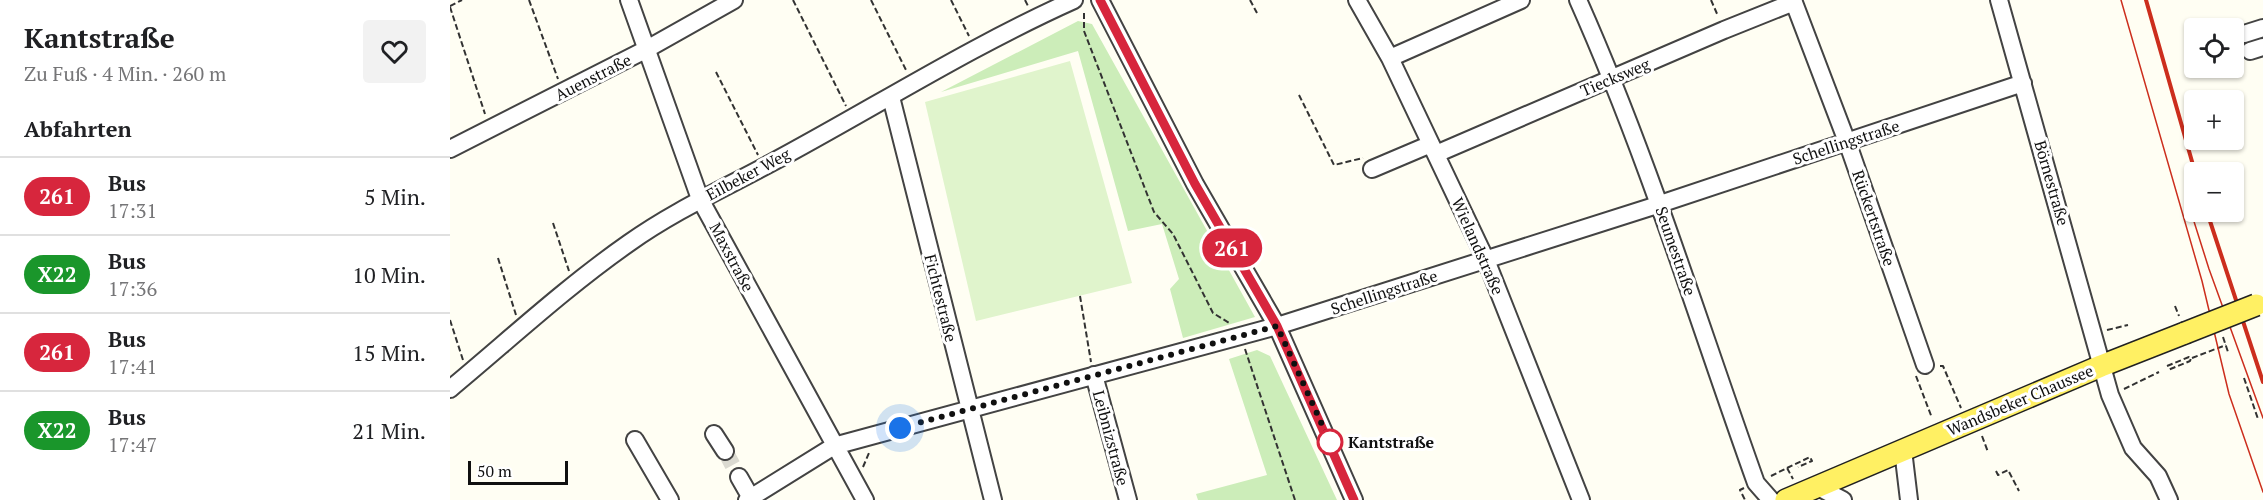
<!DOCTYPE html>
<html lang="de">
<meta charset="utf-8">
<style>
:root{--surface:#fff;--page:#f2f2f2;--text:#202124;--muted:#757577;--line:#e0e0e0}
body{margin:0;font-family:"PT Serif",serif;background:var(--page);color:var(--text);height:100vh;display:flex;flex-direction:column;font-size:22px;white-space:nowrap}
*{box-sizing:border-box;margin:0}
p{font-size:20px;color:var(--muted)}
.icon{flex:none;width:33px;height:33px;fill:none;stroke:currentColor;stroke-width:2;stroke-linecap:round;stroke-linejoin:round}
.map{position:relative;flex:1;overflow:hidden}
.side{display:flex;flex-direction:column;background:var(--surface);width:450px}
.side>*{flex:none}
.badge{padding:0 12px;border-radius:20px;font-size:21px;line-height:39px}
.tools{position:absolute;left:1734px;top:18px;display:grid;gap:12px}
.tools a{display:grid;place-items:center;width:60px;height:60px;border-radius:6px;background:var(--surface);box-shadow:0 2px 4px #0004;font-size:30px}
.scale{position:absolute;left:18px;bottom:15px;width:100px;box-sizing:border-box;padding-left:6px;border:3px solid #101010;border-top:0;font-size:16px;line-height:21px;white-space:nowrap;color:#101010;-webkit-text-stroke:4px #fff;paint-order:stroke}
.you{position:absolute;width:30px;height:30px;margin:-15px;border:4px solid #fff;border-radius:50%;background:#1a73e8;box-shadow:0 0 0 9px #1a73e833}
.map>.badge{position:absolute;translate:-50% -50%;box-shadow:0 0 0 3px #fff}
h2{padding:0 24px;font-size:22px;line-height:54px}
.round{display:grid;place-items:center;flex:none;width:63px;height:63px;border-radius:6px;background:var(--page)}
.headline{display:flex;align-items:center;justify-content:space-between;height:102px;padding:0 24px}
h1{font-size:28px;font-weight:600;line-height:45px}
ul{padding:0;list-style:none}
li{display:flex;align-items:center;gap:18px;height:78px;padding:0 24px;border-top:2px solid var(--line)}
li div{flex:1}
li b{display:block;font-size:22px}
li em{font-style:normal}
li .badge{min-width:66px;font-weight:700;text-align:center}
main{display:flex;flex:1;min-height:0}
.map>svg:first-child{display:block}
</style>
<main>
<section class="side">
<div class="headline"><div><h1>Kantstraße</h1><p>Zu Fuß · 4 Min. · 260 m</p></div><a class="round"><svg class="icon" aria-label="heart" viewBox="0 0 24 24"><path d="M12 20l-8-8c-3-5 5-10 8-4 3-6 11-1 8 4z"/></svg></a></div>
<h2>Abfahrten</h2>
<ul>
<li><span class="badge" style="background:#d7263d;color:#fff">261</span><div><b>Bus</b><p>17:31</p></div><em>5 Min.</em></li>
<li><span class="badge" style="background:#1a962b;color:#fff">X22</span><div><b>Bus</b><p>17:36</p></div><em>10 Min.</em></li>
<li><span class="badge" style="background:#d7263d;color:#fff">261</span><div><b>Bus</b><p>17:41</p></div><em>15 Min.</em></li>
<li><span class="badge" style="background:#1a962b;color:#fff">X22</span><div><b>Bus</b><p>17:47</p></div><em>21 Min.</em></li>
</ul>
</section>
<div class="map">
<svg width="1813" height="500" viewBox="0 0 1813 500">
<rect width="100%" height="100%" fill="#fffef3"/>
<path fill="#ccedb9" d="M 628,21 L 642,24 L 805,317 L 733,338 L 720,289 L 729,279 L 712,224 L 678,231 L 628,51 L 491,92 Z
M 807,350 L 820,356 L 887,500 L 748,500 L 746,494 L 817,475 L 779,359 Z"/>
<path fill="#e0f4cc" d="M 620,61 L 682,283 L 526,321 L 475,102 Z"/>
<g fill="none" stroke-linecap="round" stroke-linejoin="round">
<path stroke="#dbdad1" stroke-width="16" stroke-dasharray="16 8" stroke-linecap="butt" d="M 275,451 L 289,477"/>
<g stroke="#434343" stroke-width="20">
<path id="minor" d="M 179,0 L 250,199 L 415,500
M 650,0 L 745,184 L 827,326 L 904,500
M 907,0 L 940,58 L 1036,260 L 1131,500
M 1128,0 C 1198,157 1248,321 1306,483 L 1321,500
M 1343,0 L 1399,147 L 1475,365
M 1549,0 L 1660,395 L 1683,448 L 1708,476 L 1719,500
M 1794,34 L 1813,28
M 1800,51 L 1813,47
M 940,58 L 1071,0
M 441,97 L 543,500
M 0,149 L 197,49 L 284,0
M 986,154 L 1274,30 L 1344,2
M 922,169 L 981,144
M 644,375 L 678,500
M 0,389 C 59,340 116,287 179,243 C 224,211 273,189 321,163 C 422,109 519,47 624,0
M 264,434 L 275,451
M 185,440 L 220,500
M 1453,450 L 1459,500
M 289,477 L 301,498
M 1368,487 L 1393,500
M 297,500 L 384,446 L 827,326 L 1201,207 L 1573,83"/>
</g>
<g stroke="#212121" stroke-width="24">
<path id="major" d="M 1336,500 L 1651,366 L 1735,333"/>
</g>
<path stroke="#323232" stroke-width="2" stroke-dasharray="6 3" stroke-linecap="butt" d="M 79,0 L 108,79
M 343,0 L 396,106
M 421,0 L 456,70
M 501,0 L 519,36
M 575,0 L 578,6
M 800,0 L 807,13
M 1261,0 L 1268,16
M 0,6 L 12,0
M 0,7 L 35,114
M 634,13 L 634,31 L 704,212 L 723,234 L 763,313 L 781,324
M 266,72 L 308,155
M 849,95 L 884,165 L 913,158
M 103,223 L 119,271
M 48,258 L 66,315
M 630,296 L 641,362
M 1725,306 L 1729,316
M 0,320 L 13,360
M 1657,330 L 1678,325
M 1773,337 L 1778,352
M 795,349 L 845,500
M 1742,358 L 1776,345
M 1490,366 L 1493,366 L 1511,408
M 1717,366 L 1739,357 L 1741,358 L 1740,361 L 1718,370
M 1466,376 L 1482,418
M 1794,378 L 1808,419
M 1674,389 L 1709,372
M 1532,436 L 1538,452
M 413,467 L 419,453
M 1337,468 L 1360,457 L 1362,461 L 1348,467
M 1546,471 L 1548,475 L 1558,470 L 1569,491
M 1321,476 L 1337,468 L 1343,479
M 1294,488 L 1290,490 L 1295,500"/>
<use href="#minor" stroke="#fff" stroke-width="16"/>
<use href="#major" stroke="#fff063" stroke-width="21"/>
<path stroke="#cc2e1d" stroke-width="1.5" d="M 1671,0 L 1752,281 L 1779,394 L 1813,492
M 1735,193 L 1759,269 L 1813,418"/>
<path stroke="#cc2e1d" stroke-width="4" d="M 1696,0 L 1745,172
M 1757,212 L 1813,382"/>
<g stroke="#212121" stroke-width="24" stroke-linecap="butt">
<path id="major-bridge" d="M 1735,333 L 1806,305"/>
</g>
<use href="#major-bridge" stroke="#fff063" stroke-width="21"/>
</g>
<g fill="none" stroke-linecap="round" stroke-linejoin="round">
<g stroke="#fff" stroke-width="14">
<path id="line" d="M 650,0 L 745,184 L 827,326 L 904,500"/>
</g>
<use href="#line" stroke="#d7263d" stroke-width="9"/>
<path stroke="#101010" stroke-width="6" stroke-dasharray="0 10.8" d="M 450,428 L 827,326 L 880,442"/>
</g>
<circle fill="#fff" stroke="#d7263d" stroke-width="3" cx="880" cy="442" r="12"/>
<g text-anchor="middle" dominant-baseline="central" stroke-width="6" stroke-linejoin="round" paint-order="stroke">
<g font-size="16" fill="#101010" stroke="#fff">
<text transform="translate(143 77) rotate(-27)">Auenstraße</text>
<text transform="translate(1165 77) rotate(-23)">Tiecksweg</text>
<text transform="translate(1396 142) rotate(-18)">Schellingstraße</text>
<text transform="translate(298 174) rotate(-28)">Eilbeker Weg</text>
<text transform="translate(1602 183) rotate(74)">Börnestraße</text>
<text transform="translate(1424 218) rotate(71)">Rückertstraße</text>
<text transform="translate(1028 246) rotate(66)">Wielandstraße</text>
<text transform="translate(1226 251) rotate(71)">Seumestraße</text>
<text transform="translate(282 257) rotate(62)">Maxstraße</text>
<text transform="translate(934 292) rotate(-18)">Schellingstraße</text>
<text transform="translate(491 298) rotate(76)">Fichtestraße</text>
<text transform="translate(1570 400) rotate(-23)">Wandsbeker Chaussee</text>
<text transform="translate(661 438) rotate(75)">Leibnizstraße</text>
</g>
<g font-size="16" font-weight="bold" fill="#101010" stroke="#fff" text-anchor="start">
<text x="898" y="442">Kantstraße</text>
</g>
</g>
</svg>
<div class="tools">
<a><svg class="icon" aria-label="locate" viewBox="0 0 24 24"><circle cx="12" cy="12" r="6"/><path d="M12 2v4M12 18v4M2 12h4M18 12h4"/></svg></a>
<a>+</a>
<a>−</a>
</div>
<div class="scale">50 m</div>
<div class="you" style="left:450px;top:428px"></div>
<b class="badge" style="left:782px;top:248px;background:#d7263d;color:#fff">261</b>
</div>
</main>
